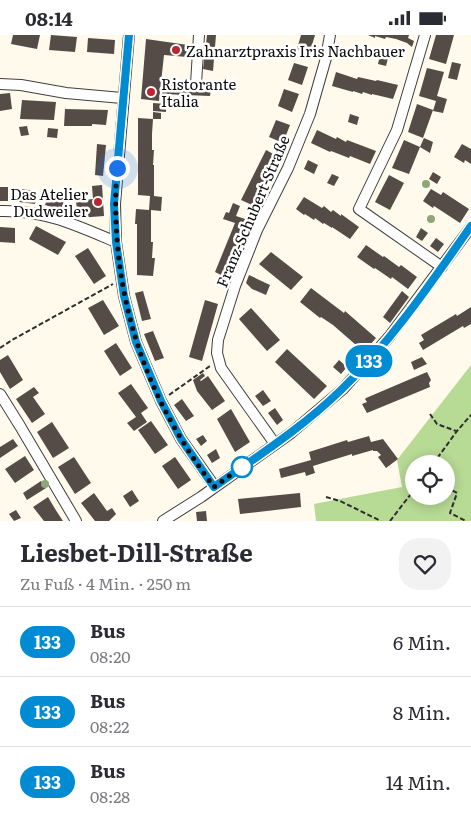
<!DOCTYPE html>
<html lang="de">
<meta charset="utf-8">
<style>
:root{--surface:#fff;--page:#f2f2f3;--text:#2b2b33;--muted:#7c7c81;--line:#e1e1e2}
body{margin:0;font-family:Literata,serif;background:var(--page);color:var(--text);height:100vh;display:flex;flex-direction:column;font-size:19px;white-space:nowrap}
*{box-sizing:border-box;margin:0}
p{font-size:16px;color:var(--muted)}
.icon{flex:none;width:28px;height:28px;fill:none;stroke:currentColor;stroke-width:2;stroke-linecap:round;stroke-linejoin:round}
.map{position:relative;height:486px;overflow:hidden}
.panel{display:flex;flex-direction:column;background:var(--surface);flex:1}
.panel>*{flex:none}
.badge{padding:0 10px;border-radius:16px;font-size:18px;line-height:32px}
.tools{position:absolute;left:405px;top:420px;display:grid;gap:10px}
.tools a{display:grid;place-items:center;width:50px;height:50px;border-radius:50%;background:var(--surface);box-shadow:0 2px 12px #0003;font-size:25px}
.you{position:absolute;width:25px;height:25px;margin:-12px;border:4px solid #fff;border-radius:50%;background:#1a73e8;box-shadow:0 0 0 8px #1a73e833}
.map>.badge{position:absolute;translate:-50% -50%;box-shadow:0 0 0 2px #fff}
.round{display:grid;place-items:center;flex:none;width:52px;height:52px;border-radius:20px;background:var(--page)}
.overview{display:flex;align-items:center;justify-content:space-between;height:85px;padding:0 20px}
h1{font-size:24px;font-weight:700;line-height:38px}
ul{padding:0;list-style:none}
li{display:flex;align-items:center;gap:15px;height:70px;padding:0 20px;border-top:1px solid var(--line)}
li div{flex:1}
li b{display:block;font-size:19px}
li em{font-style:normal}
li .badge{min-width:55px;font-weight:700;text-align:center}
.status{display:flex;justify-content:space-between;align-items:center;height:35px;padding:0 25px;background:var(--surface);direction:ltr}
.status svg{height:14px;fill:currentColor}
.map>svg:first-child{display:block}
</style>
<div class="status"><b>08:14</b><svg viewBox="0 0 49 12"><path d="M0 12V9h3v3zM5 12V6h3v6zM10 12V3h3v9zM15 12V0h3v12zM26 1h20v11H26zM47 4h2v5h-2z"/></svg></div>
<div class="map">
<svg width="471" height="486" viewBox="0 0 471 486">
<rect width="100%" height="100%" fill="#fffaeb"/>
<path fill="#b7da94" fill-rule="evenodd" d="M 471,330 L 471,486 L 316,486 L 314,469 L 402,452 L 397,425 ZM 414,429 L 446,429 L 446,461 L 414,461 Z"/>
<path fill="#554c48" d="M 13,0 L 40,0 L 37,14 L 11,9 Z
M 51,0 L 77,2 L 75,17 L 49,15 Z
M 207,0 L 216,0 L 213,36 L 203,34 Z
M 301,0 L 315,0 L 310,17 L 297,14 Z
M 368,0 L 409,0 L 408,3 L 414,6 L 412,12 L 407,8 L 396,4 L 386,2 L 385,4 L 375,1 L 375,3 Z
M 436,0 L 454,0 L 446,29 L 429,24 Z
M 88,3 L 115,5 L 114,19 L 87,17 Z
M 146,4 L 188,10 L 187,22 L 164,20 L 159,66 L 141,64 Z
M 380,20 L 388,23 L 386,31 L 378,29 Z
M 452,27 L 461,29 L 457,45 L 448,43 Z
M 294,28 L 308,32 L 302,50 L 288,45 Z
M 427,33 L 444,37 L 437,61 L 447,64 L 443,78 L 433,76 L 436,66 L 419,61 Z
M 336,37 L 357,44 L 358,42 L 376,46 L 377,45 L 398,50 L 393,64 L 372,59 L 372,60 L 363,57 L 362,59 L 353,56 L 353,57 L 332,51 Z
M 163,49 L 211,52 L 210,61 L 162,59 Z
M 284,54 L 299,59 L 292,77 L 278,71 Z
M 10,58 L 12,74 L 0,76 L 0,59 Z
M 22,65 L 56,67 L 54,85 L 20,84 Z
M 153,68 L 166,69 L 166,77 L 153,76 Z
M 417,69 L 433,75 L 423,103 L 408,97 Z
M 65,74 L 108,75 L 106,90 L 92,89 L 92,91 L 64,91 Z
M 153,77 L 161,78 L 161,84 L 153,84 L 152,99 L 152,115 L 154,115 L 153,130 L 154,130 L 154,161 L 162,162 L 161,176 L 151,175 L 151,207 L 153,207 L 152,223 L 155,223 L 153,241 L 137,240 L 137,189 L 135,189 L 136,174 L 149,175 L 150,161 L 138,160 L 138,83 L 153,84 Z
M 350,79 L 359,82 L 357,90 L 348,87 Z
M 276,85 L 290,90 L 283,108 L 269,102 Z
M 27,91 L 29,100 L 21,101 L 19,92 Z
M 48,93 L 58,94 L 57,103 L 47,102 Z
M 317,95 L 336,104 L 337,102 L 346,107 L 347,105 L 376,116 L 370,129 L 350,121 L 349,123 L 331,116 L 330,117 L 311,108 Z
M 424,103 L 433,107 L 430,118 L 420,112 L 409,139 L 392,133 L 404,105 L 420,112 Z
M 97,109 L 106,110 L 103,141 L 95,140 Z
M 462,109 L 471,114 L 471,129 L 465,125 L 464,128 L 454,122 Z
M 266,115 L 277,121 L 252,170 L 241,165 Z
M 308,125 L 318,130 L 314,139 L 304,134 Z
M 433,137 L 441,142 L 437,149 L 429,144 Z
M 332,139 L 339,142 L 334,151 L 327,148 Z
M 389,140 L 404,148 L 390,175 L 375,167 Z
M 102,150 L 104,181 L 78,183 L 76,166 L 93,164 L 92,151 Z
M 0,152 L 8,152 L 8,166 L 0,166 Z
M 21,154 L 37,156 L 35,169 L 19,167 Z
M 431,154 L 441,160 L 443,157 L 469,174 L 460,188 L 434,171 L 433,173 L 423,166 Z
M 50,156 L 66,160 L 61,175 L 45,170 Z
M 304,162 L 322,173 L 324,171 L 331,177 L 333,175 L 341,181 L 341,179 L 359,192 L 350,204 L 332,192 L 332,193 L 324,188 L 323,189 L 315,183 L 314,185 L 305,179 L 304,180 L 296,174 Z
M 233,168 L 240,171 L 236,181 L 245,184 L 242,191 L 247,193 L 227,243 L 215,237 L 235,188 L 223,184 L 226,177 L 229,178 Z
M 36,191 L 66,207 L 58,220 L 29,204 Z
M 0,192 L 15,193 L 15,208 L 0,207 Z
M 421,193 L 428,198 L 422,206 L 416,202 Z
M 436,203 L 444,209 L 438,217 L 430,211 Z
M 366,210 L 383,222 L 384,221 L 399,232 L 401,230 L 417,242 L 408,254 L 392,242 L 391,244 L 375,233 L 374,234 L 357,222 Z
M 88,213 L 106,241 L 94,249 L 75,221 Z
M 271,217 L 303,242 L 291,255 L 259,229 Z
M 249,240 L 270,250 L 266,260 L 252,254 L 246,248 Z
M 311,253 L 344,278 L 345,276 L 376,303 L 364,317 L 333,290 L 321,282 L 320,283 L 300,267 Z
M 143,256 L 151,284 L 142,286 L 135,258 Z
M 402,256 L 409,262 L 390,288 L 383,282 Z
M 103,265 L 119,291 L 104,300 L 88,273 Z
M 205,265 L 218,269 L 202,326 L 189,322 Z
M 471,272 L 471,289 L 464,293 L 463,291 L 423,315 L 419,308 L 424,305 L 421,300 L 456,279 L 457,281 Z
M 251,273 L 280,305 L 267,316 L 239,284 Z
M 153,296 L 164,323 L 155,326 L 144,299 Z
M 116,308 L 132,333 L 120,341 L 104,316 Z
M 287,314 L 327,351 L 314,364 L 275,327 Z
M 8,320 L 23,345 L 10,354 L 0,337 L 0,325 Z
M 422,322 L 427,329 L 414,335 L 411,327 Z
M 339,325 L 347,332 L 341,339 L 333,332 Z
M 427,337 L 431,345 L 429,348 L 430,352 L 367,378 L 362,369 L 367,367 L 365,364 L 366,363 Z
M 203,338 L 205,341 L 200,345 L 201,346 L 208,341 L 225,366 L 212,375 L 197,356 L 193,345 Z
M 131,349 L 148,373 L 141,378 L 147,387 L 134,396 L 127,388 L 136,382 L 118,358 Z
M 34,352 L 39,358 L 33,362 L 45,379 L 32,388 L 16,364 Z
M 263,355 L 271,366 L 263,371 L 255,361 Z
M 182,364 L 194,381 L 186,386 L 174,370 Z
M 275,373 L 283,385 L 277,390 L 268,378 Z
M 231,374 L 250,407 L 235,417 L 217,384 Z
M 151,386 L 168,410 L 155,419 L 138,395 Z
M 52,387 L 69,413 L 53,423 L 37,397 Z
M 203,400 L 207,406 L 201,411 L 196,404 Z
M 369,401 L 371,407 L 383,404 L 398,424 L 386,433 L 378,422 L 381,420 L 377,416 L 373,416 L 373,415 L 352,421 L 352,419 L 313,431 L 315,438 L 306,441 L 305,437 L 281,443 L 279,434 L 311,425 L 309,417 L 347,405 L 348,407 Z
M 13,404 L 18,411 L 0,423 L 0,412 Z
M 216,414 L 220,423 L 212,428 L 207,420 Z
M 25,421 L 34,435 L 15,448 L 5,434 Z
M 74,422 L 91,448 L 75,459 L 58,432 Z
M 175,422 L 191,445 L 178,454 L 162,431 Z
M 41,446 L 46,453 L 27,465 L 23,458 Z
M 132,455 L 139,466 L 130,472 L 123,461 Z
M 94,458 L 107,476 L 112,473 L 116,479 L 109,486 L 95,486 L 81,468 Z
M 300,458 L 301,472 L 240,479 L 238,464 Z
M 48,462 L 57,477 L 63,486 L 44,486 L 33,472 Z
M 16,475 L 21,483 L 14,486 L 9,479 Z
M 206,476 L 207,486 L 197,486 L 196,477 Z"/>
<g fill="none" stroke-linecap="round" stroke-linejoin="round">
<g stroke="#3f3f3f" stroke-width="12">
<path id="street" d="M 129,0 L 115,169 L 116,207 L 124,261 L 136,307 L 161,366 L 181,404 L 215,452
M 425,0 L 397,95 L 359,174 L 442,232
M 0,49 L 21,50 L 66,58 L 122,63
M 196,49 L 199,0
M 0,176 C 45,175 76,190 116,207
M 0,359 L 20,391 L 76,486
M 275,409 L 221,333 L 217,318 L 218,305 L 235,251 L 257,195 L 288,133 L 310,79 L 326,23 L 330,0
M 163,486 L 201,462 L 291,398 L 343,354 L 389,302 L 471,192"/>
</g>
<path stroke="#2e2e2e" stroke-width="2" stroke-dasharray="5 2.5" stroke-linecap="butt" d="M 0,313 L 12,305 L 113,249
M 169,360 L 210,331
M 430,379 L 437,389 L 456,396
M 433,429 L 457,396 L 471,380
M 446,452 L 457,458 L 450,478 L 466,486
M 326,462 L 340,466 L 381,486
M 390,486 L 414,455"/>
<use href="#street" stroke="#fff" stroke-width="10"/>
</g>
<g fill="#8da779">
<circle cx="426" cy="149" r="4"/>
<circle cx="431" cy="184" r="4"/>
<circle cx="45" cy="449" r="4"/>
</g>
<g fill="none" stroke-linecap="round" stroke-linejoin="round">
<g stroke="#fff" stroke-width="11">
<path id="line" d="M 129,0 L 114,169 L 116,207 L 124,261 L 136,307 L 161,366 L 181,404 L 214,452 C 258,421 303,392 341,355 C 391,307 431,248 471,191"/>
</g>
<use href="#line" stroke="#008bd2" stroke-width="8"/>
<path stroke="#0c0c0c" stroke-width="5" stroke-dasharray="0 9" d="M 117,133 C 110,229 131,323 182,405 C 192,422 203,437 214,452 L 242,432"/>
</g>
<g fill="#bc2432" stroke="#fff" stroke-width="2">
<circle cx="176" cy="15" r="5"/>
<circle cx="151" cy="57" r="5"/>
<circle cx="98" cy="167" r="5"/>
</g>
<circle fill="#fff" stroke="#008bd2" stroke-width="2.5" cx="242" cy="432" r="10"/>
<g text-anchor="middle" dominant-baseline="central" stroke-width="5" stroke-linejoin="round" paint-order="stroke">
<g font-size="15" fill="#0c0c0c" stroke="#fff" text-anchor="start">
<text x="186" y="15">Zahnarztpraxis Iris Nachbauer</text>
<text x="161" y="48">Ristorante<tspan x="161" dy="17">Italia</tspan></text>
<text x="88" y="158" text-anchor="end">Das Atelier<tspan x="88" dy="17">Dudweiler</tspan></text>
</g>
<g font-size="15" fill="#0c0c0c" stroke="#fff">
<text transform="translate(252 176) rotate(-67)">Franz-Schubert-Straße</text>
</g>
</g>
</svg>
<div class="tools">
<a><svg class="icon" aria-label="locate" viewBox="0 0 24 24"><circle cx="12" cy="12" r="6"/><path d="M12 2v4M12 18v4M2 12h4M18 12h4"/></svg></a>
</div>
<div class="you" style="left:117px;top:133px"></div>
<b class="badge" style="left:369px;top:326px;background:#008bd2;color:#fff">133</b>
</div>
<section class="panel">
<div class="overview"><div><h1>Liesbet-Dill-Straße</h1><p>Zu Fuß · 4 Min. · 250 m</p></div><a class="round"><svg class="icon" aria-label="heart" viewBox="0 0 24 24"><path d="M12 20l-8-8c-3-5 5-10 8-4 3-6 11-1 8 4z"/></svg></a></div>
<ul>
<li><span class="badge" style="background:#008bd2;color:#fff">133</span><div><b>Bus</b><p>08:20</p></div><em>6 Min.</em></li>
<li><span class="badge" style="background:#008bd2;color:#fff">133</span><div><b>Bus</b><p>08:22</p></div><em>8 Min.</em></li>
<li><span class="badge" style="background:#008bd2;color:#fff">133</span><div><b>Bus</b><p>08:28</p></div><em>14 Min.</em></li>
</ul>
</section>
